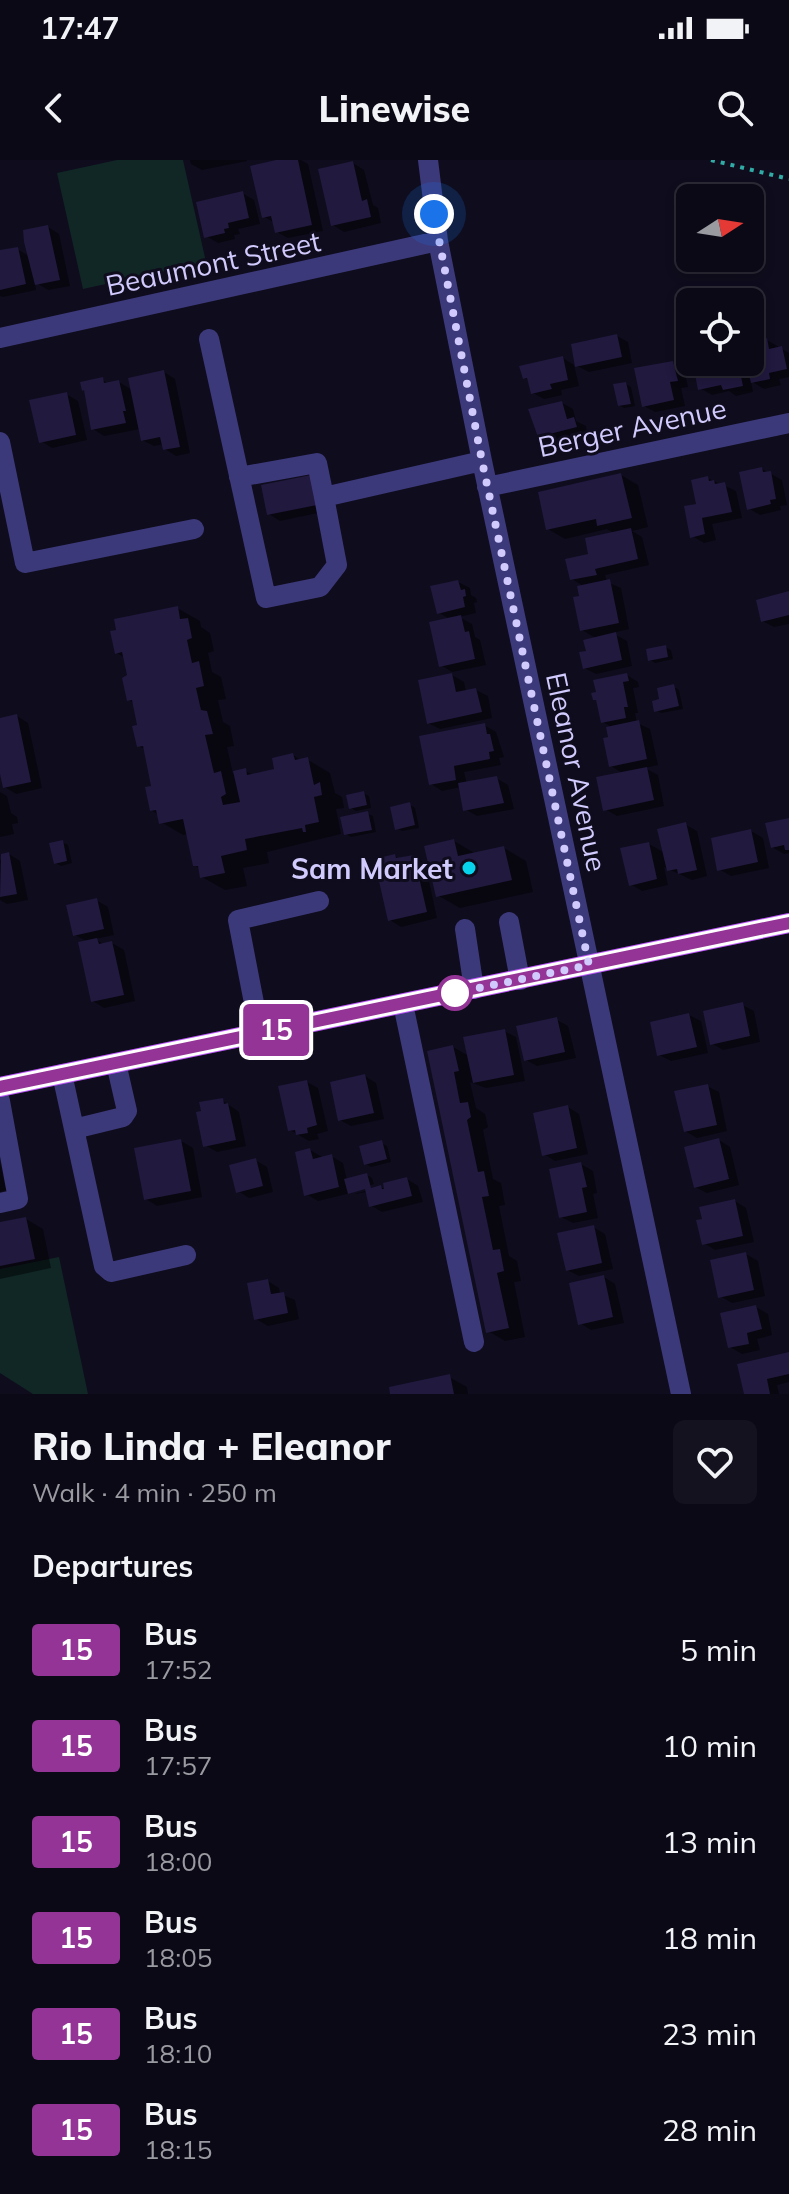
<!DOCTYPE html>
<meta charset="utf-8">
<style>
:root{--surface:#0b0916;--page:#14121f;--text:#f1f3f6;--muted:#9a9aa1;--line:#2b2a35}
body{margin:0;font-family:Mulish,sans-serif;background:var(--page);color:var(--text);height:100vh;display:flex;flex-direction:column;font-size:30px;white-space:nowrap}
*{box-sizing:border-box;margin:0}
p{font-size:26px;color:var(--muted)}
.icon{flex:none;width:44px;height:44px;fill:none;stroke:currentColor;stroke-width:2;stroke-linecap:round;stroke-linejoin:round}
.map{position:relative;height:1234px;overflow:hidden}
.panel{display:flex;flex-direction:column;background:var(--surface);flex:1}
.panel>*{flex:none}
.badge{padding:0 16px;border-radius:6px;font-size:28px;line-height:52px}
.needle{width:52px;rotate:78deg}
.controls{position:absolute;left:676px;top:24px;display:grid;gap:16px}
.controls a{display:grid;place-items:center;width:88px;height:88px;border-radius:12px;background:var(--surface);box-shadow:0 4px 12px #0003,0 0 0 2px var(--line);font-size:40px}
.you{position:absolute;width:40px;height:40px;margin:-20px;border:6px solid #fff;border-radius:50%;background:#1a73e8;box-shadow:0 0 0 12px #1a73e833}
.map>.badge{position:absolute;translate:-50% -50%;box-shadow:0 0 0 4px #fff}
h2{padding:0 32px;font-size:30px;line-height:72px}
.round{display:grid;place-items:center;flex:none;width:84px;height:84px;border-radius:12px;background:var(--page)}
.overview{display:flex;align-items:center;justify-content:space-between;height:136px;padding:0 32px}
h1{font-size:38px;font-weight:800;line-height:60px}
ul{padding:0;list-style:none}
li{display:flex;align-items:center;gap:24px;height:96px;padding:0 32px}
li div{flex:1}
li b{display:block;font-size:30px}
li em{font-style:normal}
li .badge{min-width:88px;font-weight:700;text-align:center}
.status{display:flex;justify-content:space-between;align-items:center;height:56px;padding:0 40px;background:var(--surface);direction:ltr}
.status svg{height:22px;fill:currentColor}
header{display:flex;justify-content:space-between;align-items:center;height:104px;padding:0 32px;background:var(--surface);font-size:36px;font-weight:800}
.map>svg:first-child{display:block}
</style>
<div class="status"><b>17:47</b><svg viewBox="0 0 49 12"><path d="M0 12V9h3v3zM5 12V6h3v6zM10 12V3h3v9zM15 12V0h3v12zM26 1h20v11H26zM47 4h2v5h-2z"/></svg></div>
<header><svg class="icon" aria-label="back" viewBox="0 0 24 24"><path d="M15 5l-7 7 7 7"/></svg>Linewise<svg class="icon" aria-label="search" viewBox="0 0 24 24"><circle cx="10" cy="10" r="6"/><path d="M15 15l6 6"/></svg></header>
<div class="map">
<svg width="789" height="1234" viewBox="0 0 789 1234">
<rect width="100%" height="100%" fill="#0f0c1d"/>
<path fill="#102726" d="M 117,0 L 183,0 L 206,102 L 83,129 L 57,13 Z
M 59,1097 L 88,1234 L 33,1234 L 0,1213 L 0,1109 Z"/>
<path fill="#0007" d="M 190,0 L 247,0 L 247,1 L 202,10 L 191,4 Z
M 285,0 L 301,0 L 308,4 L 323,71 L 288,78 L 277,72 L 275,63 L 263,56 Z
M 353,3 L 364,10 L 373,45 L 378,48 L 381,63 L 344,72 L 333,65 Z
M 242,33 L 254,40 L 260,64 L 238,69 L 240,74 L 234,75 L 235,79 L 218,83 L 206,76 Z
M 48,67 L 59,74 L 70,126 L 48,130 L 35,122 L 36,130 L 3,137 L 0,136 L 0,93 L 17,89 L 29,96 Z
M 617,176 L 628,182 L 632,203 L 589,212 L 577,206 Z
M 767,180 L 789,193 L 789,217 L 779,219 L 781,225 L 764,229 L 751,221 L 753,232 L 736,236 L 729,231 L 712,235 L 700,228 L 698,202 L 750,202 L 750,184 Z
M 563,198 L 574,205 L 579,226 L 561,230 L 562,235 L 544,239 L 533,233 L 530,221 L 524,218 Z
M 673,203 L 684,209 L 688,227 L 681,228 L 685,246 L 655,252 L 644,246 Z
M 164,212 L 175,219 L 190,293 L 176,296 L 165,289 L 164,284 L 154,286 L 142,280 L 140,269 L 104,276 L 93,269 L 102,220 L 110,224 L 119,222 L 132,230 Z
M 626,224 L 631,227 L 635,246 L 624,248 L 619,245 Z
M 66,234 L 78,241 L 87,280 L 52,288 L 41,281 Z
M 562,243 L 573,249 L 576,261 L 586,266 L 587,273 L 551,282 L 539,276 Z
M 762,309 L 782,320 L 787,345 L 780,346 L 781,350 L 760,355 L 748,348 Z
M 621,315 L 638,325 L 648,367 L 632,371 L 642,377 L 649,405 L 605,415 L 607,422 L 621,428 L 629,469 L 612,473 L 627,481 L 632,506 L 596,514 L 584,508 L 588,493 L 597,479 L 582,470 L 581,438 L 585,427 L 572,419 L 590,395 L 615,374 L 607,369 L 565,379 L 548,369 Z
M 311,317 L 327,351 L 280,361 L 269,354 Z
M 707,318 L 736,331 L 742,358 L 712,364 L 716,380 L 704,383 L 692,376 Z
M 458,422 L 470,428 L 471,435 L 476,438 L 477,442 L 474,443 L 476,453 L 459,457 L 472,464 L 475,477 L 480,480 L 486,505 L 452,512 L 441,505 L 451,460 L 438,452 Z
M 789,434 L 789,464 L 774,467 L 762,461 Z
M 177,448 L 200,461 L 201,467 L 210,473 L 214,491 L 208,493 L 212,512 L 221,517 L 226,539 L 218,540 L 223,562 L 230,566 L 234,586 L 227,587 L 233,614 L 245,611 L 254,615 L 276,610 L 293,595 L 302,601 L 308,600 L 330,613 L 335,633 L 342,637 L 344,648 L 336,649 L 341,674 L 267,692 L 269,703 L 243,708 L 247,726 L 225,730 L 202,717 L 201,709 L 194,705 L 188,674 L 183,675 L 161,662 L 159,655 L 151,650 L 153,627 L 146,590 L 139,586 L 140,566 L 135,543 L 128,540 L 129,516 L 125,498 L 117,493 Z
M 665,487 L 671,490 L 673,499 L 655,503 L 650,500 Z
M 452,515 L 464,522 L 466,532 L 476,530 L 488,536 L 492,558 L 440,569 L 428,563 Z
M 627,515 L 638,522 L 639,527 L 633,528 L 638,553 L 635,553 L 637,563 L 650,569 L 658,605 L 645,608 L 658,615 L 664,646 L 617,656 L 605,649 L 624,614 L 611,606 L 610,578 L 613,568 L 603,562 L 599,541 Z
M 674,527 L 679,530 L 683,549 L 661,553 L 656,550 Z
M 17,556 L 28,563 L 42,628 L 16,634 L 5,627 L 0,612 L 0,560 Z
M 484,565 L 496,572 L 504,597 L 499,598 L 501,605 L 464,612 L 467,624 L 496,618 L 508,625 L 514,649 L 477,656 L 465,649 L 461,627 L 442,631 L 431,624 Z
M 0,632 L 7,636 L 11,653 L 17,657 L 18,663 L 12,664 L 14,674 L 0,677 Z
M 363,633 L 369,636 L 371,648 L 356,651 L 351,648 Z
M 410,645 L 415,648 L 419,668 L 402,671 L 396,668 Z
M 368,654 L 373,656 L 376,672 L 351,677 L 346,674 Z
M 789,660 L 789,693 L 784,694 L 772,687 Z
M 686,665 L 697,671 L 707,716 L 692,720 L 664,707 L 668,725 L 642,731 L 630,724 L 649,684 L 665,693 Z
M 751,671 L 763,678 L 769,708 L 731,716 L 719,709 Z
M 454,681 L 476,694 L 504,688 L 526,701 L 533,732 L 460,748 L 437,735 Z
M 62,682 L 68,685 L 72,703 L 61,706 L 55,703 Z
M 9,694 L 20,701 L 28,740 L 7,744 L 0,740 L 0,700 Z
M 395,696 L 400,700 L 413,697 L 425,703 L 437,758 L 401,767 L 390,760 Z
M 96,740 L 108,747 L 114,775 L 95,779 L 105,785 L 112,783 L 124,790 L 135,841 L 104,848 L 93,841 L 88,782 L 75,775 Z
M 742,845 L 754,851 L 760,882 L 723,890 L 711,883 Z
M 689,855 L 701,861 L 708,893 L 671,901 L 659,895 Z
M 557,860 L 568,866 L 576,898 L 537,906 L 526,900 Z
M 504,871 L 516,877 L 525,921 L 486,928 L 470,922 L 476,948 L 485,954 L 488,967 L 483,970 L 493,1019 L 501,1023 L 505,1045 L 499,1046 L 509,1096 L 517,1101 L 521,1121 L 514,1122 L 525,1177 L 505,1181 L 488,1171 L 429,892 L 453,887 L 469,896 Z
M 365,916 L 376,923 L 384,959 L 351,966 L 340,960 Z
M 307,922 L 318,928 L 328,971 L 317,974 L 319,979 L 309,981 L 290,970 Z
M 707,926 L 719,932 L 727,971 L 697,978 L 685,971 Z
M 222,940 L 239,952 L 246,986 L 217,992 L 205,985 L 203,953 Z
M 568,947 L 579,954 L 588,994 L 555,1001 L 544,994 Z
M 719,980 L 730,987 L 739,1025 L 707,1033 L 695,1027 Z
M 181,981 L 193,988 L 202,1037 L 157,1046 L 146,1039 Z
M 381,983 L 387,986 L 391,1002 L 371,1007 L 366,1004 Z
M 310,990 L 322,997 L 331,996 L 343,1003 L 347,1021 L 367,1015 L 372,1018 L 374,1024 L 351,1031 L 351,1033 L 318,1041 L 306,1034 Z
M 255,1000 L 267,1007 L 273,1032 L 249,1038 L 238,1031 Z
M 0,1002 L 6,1030 L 0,1032 Z
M 581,1004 L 593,1011 L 597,1033 L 593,1034 L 598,1058 L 573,1063 L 561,1057 Z
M 407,1019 L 418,1026 L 423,1042 L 382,1052 L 370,1045 L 367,1032 L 353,1034 L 381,1027 L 387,1031 Z
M 735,1041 L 746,1048 L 754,1082 L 715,1090 L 704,1083 Z
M 26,1059 L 43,1069 L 51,1108 L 0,1119 L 0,1064 Z
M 593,1067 L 605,1074 L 613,1109 L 579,1116 L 567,1110 Z
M 746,1094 L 758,1101 L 765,1136 L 732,1143 L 720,1136 Z
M 604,1117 L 615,1124 L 624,1163 L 591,1170 L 580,1163 Z
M 268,1121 L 279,1128 L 280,1134 L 295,1140 L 299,1159 L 268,1166 L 256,1159 Z
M 756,1147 L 768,1154 L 772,1175 L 757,1179 L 760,1190 L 742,1194 L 730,1187 Z
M 789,1194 L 789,1222 L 777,1225 L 779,1234 L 746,1234 Z
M 449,1217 L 467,1227 L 468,1234 L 393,1234 Z"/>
<path fill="#21193e" d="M 276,0 L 298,0 L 312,65 L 275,73 L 271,56 L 262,58 L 250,6 Z
M 353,1 L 362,41 L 367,39 L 371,57 L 331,66 L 318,9 Z
M 243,31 L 249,58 L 228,63 L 229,68 L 224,69 L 225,73 L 204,78 L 196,42 Z
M 48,65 L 60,120 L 35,125 L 24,82 L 23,70 Z
M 18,87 L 26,124 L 0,130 L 0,90 Z
M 617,174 L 622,197 L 575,207 L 571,184 Z
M 767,178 L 769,189 L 782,186 L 787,209 L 769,213 L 770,219 L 751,223 L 746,202 L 750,202 L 750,182 Z
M 563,196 L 568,220 L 550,224 L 552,229 L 531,234 L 527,218 L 523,219 L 519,206 Z
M 673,201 L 678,221 L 670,222 L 674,240 L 642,247 L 634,208 Z
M 696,202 L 738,202 L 743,226 L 723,230 L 721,225 L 698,230 L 693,204 Z
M 164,210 L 180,287 L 163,290 L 160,277 L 141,281 L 128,218 Z
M 103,217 L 104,223 L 119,220 L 126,251 L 123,251 L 126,263 L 91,270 L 84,230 L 82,231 L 80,222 Z
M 626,222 L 631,244 L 618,246 L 613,224 Z
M 67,232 L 76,275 L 39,283 L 29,240 Z
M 562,241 L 567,259 L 574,257 L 577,267 L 538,277 L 528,249 Z
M 762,307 L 763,312 L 771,311 L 776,339 L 770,340 L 771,344 L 747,350 L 739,312 Z
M 621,313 L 632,358 L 597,366 L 596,359 L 546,370 L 538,332 Z
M 311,315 L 317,345 L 267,355 L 261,325 Z
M 708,316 L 709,321 L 714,320 L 715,324 L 725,322 L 732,352 L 702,358 L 705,374 L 690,378 L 684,346 L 696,344 L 691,320 Z
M 631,368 L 638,399 L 595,409 L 597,415 L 570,420 L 565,399 L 588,394 L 585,378 Z
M 610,419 L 619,463 L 580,471 L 573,437 L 579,436 L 577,426 Z
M 458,420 L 461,430 L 465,429 L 466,436 L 463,437 L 465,447 L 437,454 L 430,426 Z
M 789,431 L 789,455 L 761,462 L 756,440 Z
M 178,446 L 180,459 L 188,458 L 192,478 L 187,480 L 192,503 L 199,501 L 204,526 L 196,528 L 201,550 L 207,551 L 213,574 L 205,575 L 214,613 L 221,611 L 226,634 L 221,637 L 223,645 L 240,642 L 233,611 L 246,608 L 247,615 L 274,609 L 272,598 L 293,593 L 295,600 L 308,597 L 314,625 L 320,622 L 322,635 L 314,637 L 319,662 L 305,665 L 306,672 L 303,672 L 302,668 L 245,679 L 247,690 L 221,696 L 225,713 L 200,718 L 198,706 L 193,706 L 183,659 L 159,664 L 156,650 L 150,651 L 145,627 L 151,626 L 143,586 L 137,587 L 132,566 L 137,565 L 132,540 L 127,541 L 122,518 L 127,515 L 122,492 L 115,494 L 110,471 L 116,470 L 114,459 Z
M 461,455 L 465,472 L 469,471 L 475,499 L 439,507 L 429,462 Z
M 616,472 L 622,500 L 583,509 L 579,492 L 586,491 L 583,480 Z
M 666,485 L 668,497 L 648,501 L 646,489 Z
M 452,513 L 456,532 L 476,528 L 482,552 L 427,564 L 418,520 Z
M 627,513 L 629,521 L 623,522 L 628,547 L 624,547 L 626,558 L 601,563 L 596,540 L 593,540 L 591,533 L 596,532 L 593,520 Z
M 674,524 L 679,546 L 654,552 L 652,541 L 659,539 L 657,528 Z
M 17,554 L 31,622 L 3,628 L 0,614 L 0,558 Z
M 639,560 L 647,599 L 609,607 L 603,578 L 608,577 L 606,567 Z
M 485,563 L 487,574 L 490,574 L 494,591 L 489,592 L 490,599 L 454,606 L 456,620 L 429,625 L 419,576 Z
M 647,607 L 654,640 L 603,651 L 596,617 Z
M 497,616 L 504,643 L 463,651 L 458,623 Z
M 364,631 L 367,645 L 349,649 L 346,635 Z
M 410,642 L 415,665 L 395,670 L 390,647 Z
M 368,651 L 372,670 L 344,675 L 340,657 Z
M 789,658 L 789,690 L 785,690 L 784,685 L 771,688 L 765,663 Z
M 686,662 L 697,710 L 678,714 L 677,709 L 667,711 L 657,669 Z
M 751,669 L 758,702 L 717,711 L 711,678 Z
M 454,679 L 458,696 L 504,686 L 512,720 L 436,737 L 424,686 Z
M 63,680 L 67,701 L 54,704 L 49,683 Z
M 649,682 L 657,719 L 629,726 L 620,688 Z
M 9,692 L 17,734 L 0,737 L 1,694 Z
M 395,694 L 396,698 L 414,695 L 427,752 L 388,761 L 374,699 Z
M 97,738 L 104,769 L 73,776 L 66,745 Z
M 97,778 L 99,784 L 112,781 L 124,835 L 91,842 L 78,782 Z
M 743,842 L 750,876 L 710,885 L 703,851 Z
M 689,853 L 697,887 L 657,896 L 650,862 Z
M 557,857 L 565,892 L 524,901 L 516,866 Z
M 505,869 L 514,915 L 473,923 L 463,877 Z
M 453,885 L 459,911 L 454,912 L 460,943 L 468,942 L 471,957 L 467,960 L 478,1012 L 484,1011 L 489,1036 L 482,1037 L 493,1090 L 500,1089 L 504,1111 L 497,1113 L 509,1168 L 486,1173 L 427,891 Z
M 365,914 L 374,953 L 338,961 L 330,922 Z
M 307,920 L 317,965 L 307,968 L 308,973 L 296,975 L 295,970 L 288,971 L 278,926 Z
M 708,924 L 717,965 L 684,972 L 674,931 Z
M 223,938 L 224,944 L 228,943 L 236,980 L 203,987 L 196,952 L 201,951 L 199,942 Z
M 568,945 L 577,988 L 542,996 L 533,953 Z
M 719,978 L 729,1019 L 694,1028 L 684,987 Z
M 181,979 L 191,1031 L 144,1040 L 134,988 Z
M 382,980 L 387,999 L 364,1005 L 359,986 Z
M 310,988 L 313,999 L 332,994 L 339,1027 L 304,1036 L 295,992 Z
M 256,998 L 263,1026 L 236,1033 L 229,1005 Z
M 581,1002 L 587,1027 L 582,1028 L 587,1052 L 559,1058 L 549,1009 Z
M 367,1013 L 371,1028 L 381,1025 L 382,1029 L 384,1029 L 383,1023 L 407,1017 L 412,1036 L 369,1047 L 365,1029 L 348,1034 L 344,1019 Z
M 735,1039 L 743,1076 L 702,1085 L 696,1060 L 702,1059 L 699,1047 Z
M 26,1057 L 35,1099 L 0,1106 L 0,1062 Z
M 594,1065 L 602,1103 L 566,1111 L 557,1073 Z
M 746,1092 L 754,1130 L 718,1138 L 710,1100 Z
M 604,1115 L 613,1157 L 578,1165 L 569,1123 Z
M 268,1119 L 271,1134 L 284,1132 L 288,1153 L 254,1160 L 247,1123 Z
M 756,1145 L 762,1169 L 747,1173 L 749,1184 L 728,1188 L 720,1153 Z
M 789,1192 L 789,1214 L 767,1219 L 770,1234 L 744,1234 L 737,1204 Z
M 450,1214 L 454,1234 L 390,1234 L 389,1227 Z"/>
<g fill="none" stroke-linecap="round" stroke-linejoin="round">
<path stroke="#30aba5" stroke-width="4" stroke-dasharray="4 6" stroke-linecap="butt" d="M 711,0 L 789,19"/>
<path stroke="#3c397b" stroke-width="20" d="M 428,0 L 438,81 L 482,301 L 681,1234
M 0,178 L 438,81
M 209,179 L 266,438 L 320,427 L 337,405 L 324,337 L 482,301
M 0,282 L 25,403 L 194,369
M 239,317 L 317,303 L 324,337
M 487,327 L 789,263
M 509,762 L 520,820
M 465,769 L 474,829
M 403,844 L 474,1182
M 260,874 L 238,760 L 319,741
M 62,914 L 104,1106 L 111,1112 L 186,1095
M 0,941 L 18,1039 L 0,1043
M 74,969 L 123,957 L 127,951 L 116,903"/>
<path stroke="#bd55fa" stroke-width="20" d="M 0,927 L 789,763"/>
</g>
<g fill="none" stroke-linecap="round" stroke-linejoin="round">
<g stroke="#fff" stroke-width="18">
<path id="line" d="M 0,927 L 789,763"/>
</g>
<use href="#line" stroke="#953497" stroke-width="12"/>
<path stroke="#d0cafd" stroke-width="8" stroke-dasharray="0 14.4" d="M 434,54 L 482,301 L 589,805 L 450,834 L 455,833"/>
</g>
<circle fill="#07d4ec" stroke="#0f0c1d" stroke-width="3" cx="469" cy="708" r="8"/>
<circle fill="#fff" stroke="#953497" stroke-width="4" cx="455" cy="833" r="16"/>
<g text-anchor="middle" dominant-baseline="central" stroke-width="6" stroke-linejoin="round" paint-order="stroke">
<g font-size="28" fill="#d0cafd" stroke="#0f0c1d">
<text transform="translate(213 103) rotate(-12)">Beaumont Street</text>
<text transform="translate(632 267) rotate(-12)">Berger Avenue</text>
<text transform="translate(577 612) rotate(78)">Eleanor Avenue</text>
</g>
<g font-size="28" font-weight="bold" fill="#d0cafd" stroke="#0f0c1d" text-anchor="end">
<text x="453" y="708">Sam Market</text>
</g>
</g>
</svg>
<div class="controls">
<a><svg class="needle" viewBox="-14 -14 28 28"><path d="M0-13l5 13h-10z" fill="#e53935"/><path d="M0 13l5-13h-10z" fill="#9a9aa1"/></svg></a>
<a><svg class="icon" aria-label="locate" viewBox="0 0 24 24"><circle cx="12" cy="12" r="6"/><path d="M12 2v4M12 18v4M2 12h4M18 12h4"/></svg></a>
</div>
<div class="you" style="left:434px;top:54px"></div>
<b class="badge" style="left:276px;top:870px;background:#953497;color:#fff">15</b>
</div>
<section class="panel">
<div class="overview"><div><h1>Rio Linda + Eleanor</h1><p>Walk · 4 min · 250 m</p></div><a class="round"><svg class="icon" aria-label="heart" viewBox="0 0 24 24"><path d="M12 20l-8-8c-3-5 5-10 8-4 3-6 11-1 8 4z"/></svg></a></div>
<h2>Departures</h2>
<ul>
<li><span class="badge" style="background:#953497;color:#fff">15</span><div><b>Bus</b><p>17:52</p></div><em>5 min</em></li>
<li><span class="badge" style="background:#953497;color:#fff">15</span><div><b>Bus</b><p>17:57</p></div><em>10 min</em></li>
<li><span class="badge" style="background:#953497;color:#fff">15</span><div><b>Bus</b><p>18:00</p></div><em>13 min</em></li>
<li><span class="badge" style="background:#953497;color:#fff">15</span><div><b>Bus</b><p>18:05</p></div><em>18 min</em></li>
<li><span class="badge" style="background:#953497;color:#fff">15</span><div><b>Bus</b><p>18:10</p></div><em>23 min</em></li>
<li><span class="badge" style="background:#953497;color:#fff">15</span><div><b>Bus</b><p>18:15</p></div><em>28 min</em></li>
</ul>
</section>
